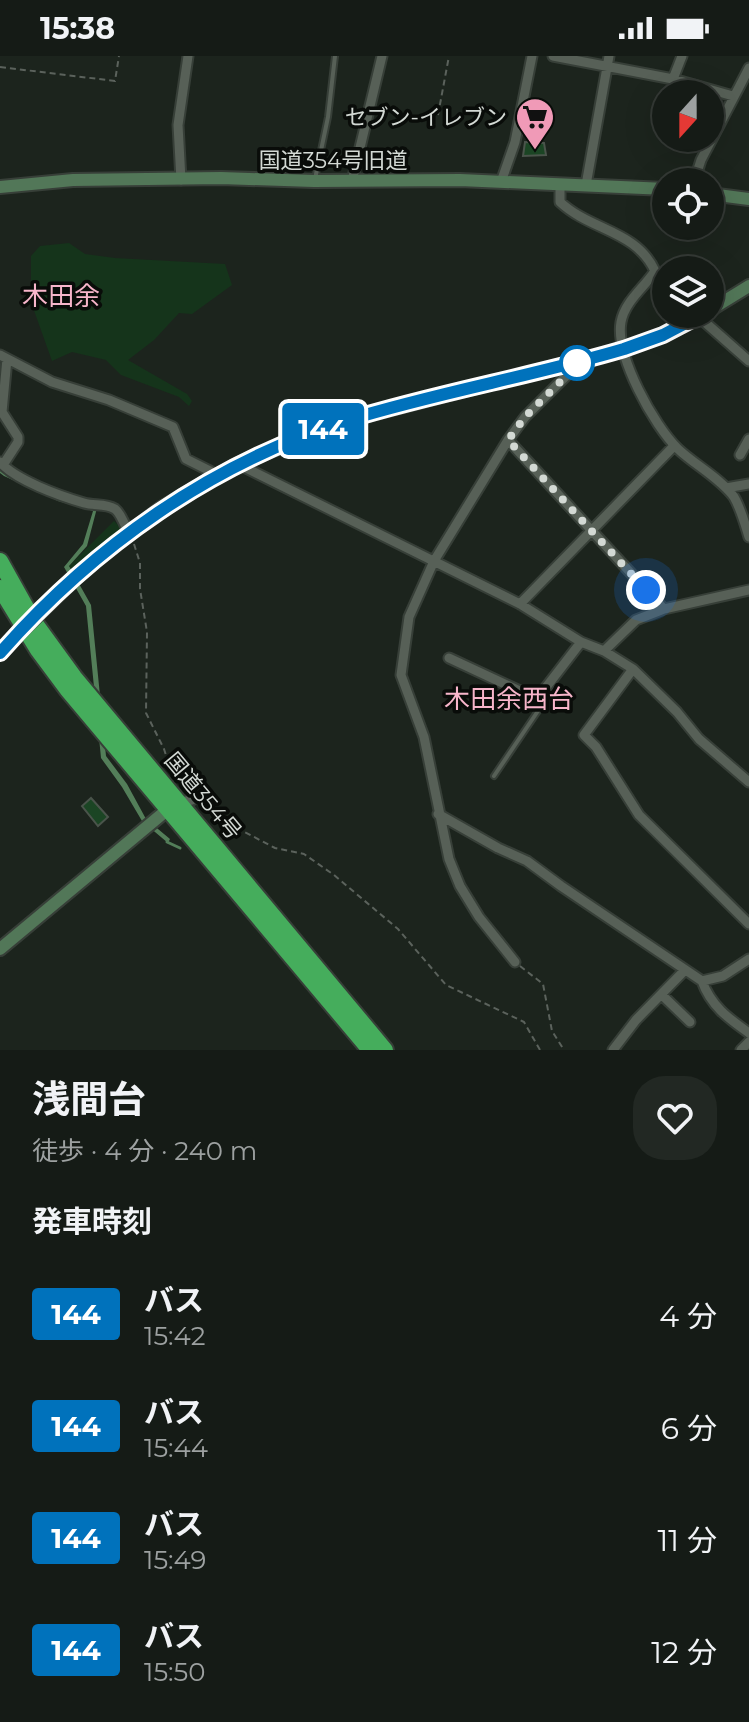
<!DOCTYPE html>
<html lang="ja">
<meta charset="utf-8">
<style>
:root{--surface:#151b16;--page:#222823;--text:#f1f3f6;--muted:#9da1a1;--line:#343935}
body{margin:0;font-family:Montserrat,"Noto Sans JP",sans-serif;background:var(--page);color:var(--text);height:100vh;display:flex;flex-direction:column;font-size:30px;white-space:nowrap}
*{box-sizing:border-box;margin:0}
p{font-size:26px;color:var(--muted)}
.icon{flex:none;width:44px;height:44px;fill:none;stroke:currentColor;stroke-width:2;stroke-linecap:round;stroke-linejoin:round}
.map{position:relative;height:994px;overflow:hidden}
.sheet{display:flex;flex-direction:column;background:var(--surface);flex:1}
.sheet>*{flex:none}
.badge{padding:0 16px;border-radius:6px;font-size:28px;line-height:52px}
.needle{width:52px;rotate:201deg}
.fabs{position:absolute;left:652px;top:24px;display:grid;gap:16px}
.fabs a{display:grid;place-items:center;width:72px;height:72px;border-radius:50%;background:var(--surface);box-shadow:0 8px 32px #0002,0 0 0 2px var(--line);font-size:40px}
.you{position:absolute;width:40px;height:40px;margin:-20px;border:6px solid #fff;border-radius:50%;background:#1a73e8;box-shadow:0 0 0 12px #1a73e833}
.map>.badge{position:absolute;translate:-50% -50%;box-shadow:0 0 0 4px #fff}
h2{padding:0 32px;font-size:30px;line-height:72px}
.round{display:grid;place-items:center;flex:none;width:84px;height:84px;border-radius:32px;background:var(--page)}
.summary{display:flex;align-items:center;justify-content:space-between;height:136px;padding:0 32px}
h1{font-size:38px;font-weight:700;line-height:60px}
ul{padding:0;list-style:none}
li{display:flex;align-items:center;gap:24px;height:112px;padding:0 32px}
li div{flex:1}
li b{display:block;font-size:30px}
li em{font-style:normal}
li .badge{min-width:88px;font-weight:700;text-align:center}
.status{display:flex;justify-content:space-between;align-items:center;height:56px;padding:0 40px;background:var(--surface);direction:ltr}
.status svg{height:22px;fill:currentColor}
.map>svg:first-child{display:block}
</style>
<div class="status"><b>15:38</b><svg viewBox="0 0 49 12"><path d="M0 12V9h3v3zM5 12V6h3v6zM10 12V3h3v9zM15 12V0h3v12zM26 1h20v11H26zM47 4h2v5h-2z"/></svg></div>
<div class="map">
<svg width="749" height="994" viewBox="0 0 749 994">
<rect width="100%" height="100%" fill="#1c241d"/>
<path fill="#15341b" d="M 69,187 L 85,198 L 115,202 L 225,208 L 232,229 L 192,258 L 179,257 L 154,284 L 128,304 L 187,338 L 192,345 L 189,350 L 179,341 L 121,319 L 106,304 L 72,296 L 52,305 L 31,246 L 31,200 L 40,190 Z
M 114,465 L 121,472 L 71,513 L 69,510 Z"/>
<path fill="#537e59" d="M 0,410 L 97,452 L 87,490 L 69,510 L 91,549 L 106,700 L 127,728 L 146,763 L 170,783 L 168,787 L 142,765 L 122,731 L 101,702 L 86,550 L 64,511 L 83,488 L 93,455 L 58,445 L 4,420 L 0,417 Z"/>
<g fill="none" stroke-linecap="round" stroke-linejoin="round">
<path stroke="#537e59" stroke-width="3" d="M 167,786 L 180,792"/>
</g>
<path fill="#1b4524" stroke="#4a544b" stroke-width="2" d="M 525,86 L 544,87 L 546,99 L 523,100 Z
M 91,742 L 108,761 L 98,770 L 82,750 Z"/>
<g fill="none" stroke-linecap="round" stroke-linejoin="round">
<g stroke="#373f38" stroke-width="8">
<path id="lane" d="M 315,123 L 328,61 L 335,0
M 494,720 L 542,649 L 539,645"/>
</g>
<g stroke="#373f38" stroke-width="13">
<path id="street" d="M 553,0 L 673,23 L 733,40
M 673,23 L 682,0
M 181,124 L 178,69 L 188,0
M 352,125 L 382,0
M 501,126 L 515,86 L 532,0
M 694,126 L 701,104 L 749,12
M 560,128 L 560,146 C 591,175 636,174 655,215 C 644,232 625,245 621,266 C 615,299 654,370 678,393 C 695,409 720,422 734,441 C 741,453 745,468 749,481
M 586,129 L 609,0
M 699,261 L 749,305
M 0,299 L 52,326 L 109,344 L 173,371 L 186,403 L 210,415 L 214,421
M 508,384 L 664,553
M 740,399 L 749,383
M 0,406 C 15,424 60,440 84,447 C 94,450 106,447 115,453 C 120,457 122,463 125,469
M 238,408 L 520,548 L 581,586 L 604,595 L 633,613 L 677,656 L 699,683 L 749,726
M 3,409 L 18,386 L 18,381 L 2,356 L 7,303
M 726,432 L 749,428
M 520,548 L 674,390
M 604,595 L 636,564 L 664,553 L 749,534
M 449,602 L 537,643 L 581,586
M 633,613 L 584,679 L 596,691 L 639,759 L 749,868
M 180,746 L 192,744
M 438,758 L 498,792 L 527,805 L 561,830 L 702,925 C 711,950 728,962 749,977
M 515,906 L 479,861 L 460,830 L 449,803 L 424,681 L 401,619 L 409,561 L 434,505 L 508,384 L 525,361 L 566,320 L 569,309
M 702,925 L 723,920 L 749,903
M 662,939 L 690,966
M 613,994 L 636,964 L 685,914
M 741,994 L 749,986"/>
</g>
<g stroke="#373f38" stroke-width="16">
<path id="secondary" d="M 0,131 L 73,124 L 221,122 L 314,125 L 460,124 L 666,133
M 710,138 L 749,143
M 710,254 L 749,230
M 161,452 L 238,408 L 345,365 L 624,293 L 663,279 L 703,258
M 0,893 L 173,749"/>
</g>
<g stroke="#373f38" stroke-width="20">
<path id="highway" d="M 0,505 L 34,566 L 74,621 L 385,994
M 0,532 L 38,594 L 67,633 L 370,994"/>
</g>
<path stroke="#5b625c" stroke-width="2" stroke-dasharray="6 4" stroke-linecap="butt" d="M 0,11 L 115,25 L 119,0
M 438,59 L 449,0
M 134,488 L 140,507 L 140,533 L 147,576 L 146,657 L 164,693 L 172,718
M 201,753 L 275,792 L 304,798 L 334,819 L 398,873 L 446,929 L 524,966 L 540,994
M 520,910 L 543,928 L 552,975 L 564,994"/>
<use href="#lane" stroke="#576057" stroke-width="4"/>
<use href="#street" stroke="#576057" stroke-width="9"/>
<use href="#secondary" stroke="#527758" stroke-width="12"/>
<use href="#highway" stroke="#45ad5c" stroke-width="16"/>
<g stroke="#373f38" stroke-width="16" stroke-linecap="butt">
<path id="secondary-bridge" d="M 6,590 L 90,508 L 161,452"/>
</g>
<use href="#secondary-bridge" stroke="#527758" stroke-width="12"/>
</g>
<g fill="none" stroke-linecap="round" stroke-linejoin="round">
<g stroke="#fff" stroke-width="18">
<path id="line" d="M 0,597 C 94,490 212,407 348,364 C 439,336 533,320 624,293 L 663,279 L 703,258"/>
</g>
<use href="#line" stroke="#0072bc" stroke-width="12"/>
<path stroke="#d3d9d4" stroke-width="8" stroke-dasharray="0 14.4" d="M 577,307 L 569,309 L 566,320 L 525,361 L 508,384 L 646,534"/>
</g>
<defs>
<g id="supermarket-pin" transform="scale(2)"><path d="M0 17L-7.5 6A9.5 9.5 0 1 1 7.5 6Z" fill="#f09ab7" stroke="#090c09"/><path d="M-6-5.5h2.5l.6 2H6L4.5 2H-2.5L-4.4-4H-6ZM-1.5 3.2a1.3 1.3 0 1 0 .1 0ZM3 3.2a1.3 1.3 0 1 0 .1 0Z" fill="#111"/></g>
</defs>
<g fill-rule="evenodd">
<use href="#supermarket-pin" x="535" y="61"/>
</g>
<circle fill="#fff" stroke="#0072bc" stroke-width="4" cx="577" cy="307" r="16"/>
<g text-anchor="middle" dominant-baseline="central" stroke-width="7" stroke-linejoin="round" paint-order="stroke">
<g font-size="22" fill="#d3d9d4" stroke="#090c09" text-anchor="end">
<text x="507" y="61">セブン-イレブン</text>
</g>
<g font-size="22" fill="#d3d9d4" stroke="#090c09">
<text x="333" y="104">国道354号旧道</text>
<text transform="translate(203 740) rotate(50)">国道354号</text>
</g>
<g font-size="26" fill="#f7b5ca" stroke="#090c09">
<text x="61" y="240">木田余</text>
<text x="509" y="643">木田余西台</text>
</g>
</g>
</svg>
<div class="fabs">
<a><svg class="needle" viewBox="-14 -14 28 28"><path d="M0-13l5 13h-10z" fill="#e53935"/><path d="M0 13l5-13h-10z" fill="#9da1a1"/></svg></a>
<a><svg class="icon" aria-label="locate" viewBox="0 0 24 24"><circle cx="12" cy="12" r="6"/><path d="M12 2v4M12 18v4M2 12h4M18 12h4"/></svg></a>
<a><svg class="icon" aria-label="layers" viewBox="0 0 24 24"><path d="M12 4l9 5-9 5-9-5zM3 14l9 5 9-5"/></svg></a>
</div>
<div class="you" style="left:646px;top:534px"></div>
<b class="badge" style="left:323px;top:373px;background:#0072bc;color:#fff">144</b>
</div>
<section class="sheet">
<div class="summary"><div><h1>浅間台</h1><p>徒歩 · 4 分 · 240 m</p></div><a class="round"><svg class="icon" aria-label="heart" viewBox="0 0 24 24"><path d="M12 20l-8-8c-3-5 5-10 8-4 3-6 11-1 8 4z"/></svg></a></div>
<h2>発車時刻</h2>
<ul>
<li><span class="badge" style="background:#0072bc;color:#fff">144</span><div><b>バス</b><p>15:42</p></div><em>4 分</em></li>
<li><span class="badge" style="background:#0072bc;color:#fff">144</span><div><b>バス</b><p>15:44</p></div><em>6 分</em></li>
<li><span class="badge" style="background:#0072bc;color:#fff">144</span><div><b>バス</b><p>15:49</p></div><em>11 分</em></li>
<li><span class="badge" style="background:#0072bc;color:#fff">144</span><div><b>バス</b><p>15:50</p></div><em>12 分</em></li>
</ul>
</section>
